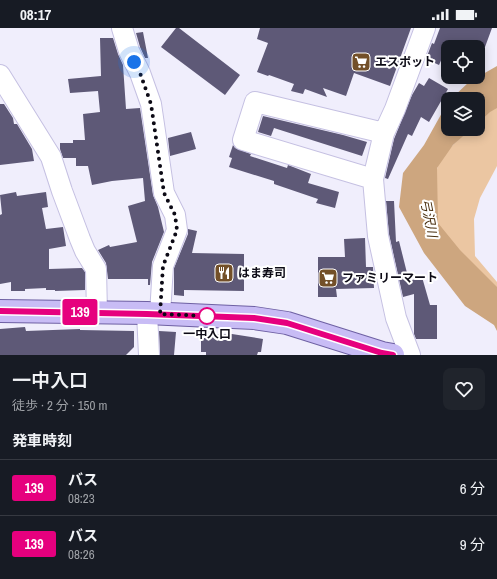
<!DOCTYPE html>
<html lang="ja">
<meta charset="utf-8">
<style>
:root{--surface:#171b24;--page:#20242c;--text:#f1f3f6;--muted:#9ea1a6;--line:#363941}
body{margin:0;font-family:"Archivo Narrow","Noto Sans JP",sans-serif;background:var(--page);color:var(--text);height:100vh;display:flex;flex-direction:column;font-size:15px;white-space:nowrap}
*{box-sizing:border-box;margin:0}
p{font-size:13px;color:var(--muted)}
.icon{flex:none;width:22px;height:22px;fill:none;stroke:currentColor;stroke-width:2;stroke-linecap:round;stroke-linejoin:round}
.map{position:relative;height:327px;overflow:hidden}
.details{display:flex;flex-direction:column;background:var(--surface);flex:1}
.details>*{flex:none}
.badge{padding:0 8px;border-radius:3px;font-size:14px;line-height:26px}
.tools{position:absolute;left:441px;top:12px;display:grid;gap:8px}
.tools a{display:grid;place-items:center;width:44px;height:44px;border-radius:8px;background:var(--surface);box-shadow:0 2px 10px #0003;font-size:20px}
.you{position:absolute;width:20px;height:20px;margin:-10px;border:3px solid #fff;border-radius:50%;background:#1a73e8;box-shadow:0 0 0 6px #1a73e833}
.map>.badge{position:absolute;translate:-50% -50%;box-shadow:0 0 0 2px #fff}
h2{padding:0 12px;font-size:15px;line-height:36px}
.round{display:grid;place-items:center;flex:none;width:42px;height:42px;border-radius:8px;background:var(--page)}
.head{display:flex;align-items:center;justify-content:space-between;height:68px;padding:0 12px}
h1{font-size:19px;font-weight:600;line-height:30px}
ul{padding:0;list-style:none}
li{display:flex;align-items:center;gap:12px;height:56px;padding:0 12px;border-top:1px solid var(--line)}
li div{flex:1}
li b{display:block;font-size:15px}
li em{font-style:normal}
li .badge{min-width:44px;font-weight:700;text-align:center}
.status{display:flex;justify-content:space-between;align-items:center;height:28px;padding:0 20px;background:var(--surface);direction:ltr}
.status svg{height:11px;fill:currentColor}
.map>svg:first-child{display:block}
</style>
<div class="status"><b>08:17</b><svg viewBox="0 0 49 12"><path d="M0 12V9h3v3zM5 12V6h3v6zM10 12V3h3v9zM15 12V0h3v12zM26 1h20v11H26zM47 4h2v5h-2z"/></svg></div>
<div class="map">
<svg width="497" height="327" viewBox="0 0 497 327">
<rect width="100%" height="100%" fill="#f0eefc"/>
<path fill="#ebc6a2" d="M 497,71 L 497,138 L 480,170 L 474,191 L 475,228 L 497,254 L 497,274 L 447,214 L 432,182 L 438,133 L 468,101 L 478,101 L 478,90 Z"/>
<path fill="#cda67f" d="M 497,38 L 497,80 L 490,84 L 478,95 L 478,71 L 451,71 L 469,54 Z
M 448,74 L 448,101 L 471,101 L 453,117 L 437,140 L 438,195 L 460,222 L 497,259 L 497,303 L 494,297 L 465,278 L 424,225 L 399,179 L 403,145 L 424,117 Z"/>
<path fill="#5e5977" d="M 176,0 L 179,0 L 240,47 L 225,67 L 161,19 Z
M 260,0 L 411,0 L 390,58 L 354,45 L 346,68 L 323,60 L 327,69 L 305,61 L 303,66 L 291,63 L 294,56 L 269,47 L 268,48 L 257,44 L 268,15 L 257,11 Z
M 440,0 L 492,0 L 485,19 L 447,19 L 439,37 L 426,31 L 432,15 L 434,16 Z
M 143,4 L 148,30 L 145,30 L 140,19 L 136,5 Z
M 100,10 L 113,10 L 118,26 L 123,37 L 126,81 L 140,80 L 153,167 L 158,179 L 164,204 L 152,234 L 150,257 L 148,257 L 148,251 L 108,251 L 106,235 L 98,222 L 109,217 L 110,219 L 137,214 L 128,178 L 145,173 L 143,150 L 112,153 L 92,157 L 88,138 L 76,138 L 76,130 L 63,130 L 60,121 L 60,115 L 73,115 L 73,112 L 85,112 L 83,86 L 100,84 L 98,63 L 70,65 L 68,51 L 101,48 Z
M 429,50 L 448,61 L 429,94 L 421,89 L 412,108 L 408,106 L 388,151 L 385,150 L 394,111 L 412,67 L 419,55 L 424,58 Z
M 0,76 L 4,76 L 13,90 L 14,96 L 17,96 L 32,121 L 34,133 L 0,137 Z
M 263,88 L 343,107 L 367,114 L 362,128 L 274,100 L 271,108 L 258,104 Z
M 191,104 L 196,121 L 170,128 L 168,110 Z
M 233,117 L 235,120 L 251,126 L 250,128 L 287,140 L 288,137 L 311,146 L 308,155 L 339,164 L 335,180 L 316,175 L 318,171 L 274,156 L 274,153 L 229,139 L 232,130 L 229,129 Z
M 16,164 L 17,168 L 46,164 L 48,179 L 42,180 L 46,201 L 63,199 L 66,218 L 49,221 L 49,241 L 82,240 L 85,244 L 85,262 L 55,263 L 55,262 L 46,262 L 46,260 L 25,261 L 25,263 L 11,263 L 11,254 L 0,256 L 0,187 L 2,186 L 0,167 Z
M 386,173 L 394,173 L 396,214 L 399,213 L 409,253 L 422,249 L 430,277 L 437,277 L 437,311 L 416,311 L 414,306 L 414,266 L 403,269 L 389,206 Z
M 188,201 L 197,203 L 192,225 L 244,226 L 244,263 L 184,262 L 184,268 L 174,267 L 174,240 L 188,206 Z
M 365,210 L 366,239 L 373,239 L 374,260 L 336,261 L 337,269 L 318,269 L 318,229 L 345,229 L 344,211 Z
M 25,299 L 26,303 L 80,301 L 80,302 L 134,303 L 134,319 L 126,327 L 0,327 L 0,301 Z
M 159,303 L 176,304 L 174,327 L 160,327 Z
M 201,306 L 232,306 L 263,311 L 261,324 L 258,324 L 257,327 L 206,327 L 206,324 L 201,324 Z"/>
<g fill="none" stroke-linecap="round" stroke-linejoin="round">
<g stroke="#c5c0e2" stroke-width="22">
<path id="minor" d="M 122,0 L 129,23 L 140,45 L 151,76 L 164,165 L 175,187 L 177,202 L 163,238 L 160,286
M 0,47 L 51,129 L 62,163 L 80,211 L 85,223 L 96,241 L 97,285
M 373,151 L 243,112 L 255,74 L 384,105
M 147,285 L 149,327
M 410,327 L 396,290 L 378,208 L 373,151 L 384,105 L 395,81 L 425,0"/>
</g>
<g stroke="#6e60a3" stroke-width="24">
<path id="major" d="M 0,283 L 147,285 L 254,290 L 287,295 L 382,325 L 393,327"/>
</g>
<use href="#minor" stroke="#fff" stroke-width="20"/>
<use href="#major" stroke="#c8bcf5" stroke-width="22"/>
</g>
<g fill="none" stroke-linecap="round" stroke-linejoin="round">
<g stroke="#fff" stroke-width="9">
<path id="line" d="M 0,283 L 147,286 L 254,290 L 287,295 L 382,325 L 393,327"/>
</g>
<use href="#line" stroke="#e6007e" stroke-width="6"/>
<path stroke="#0c0a15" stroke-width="4" stroke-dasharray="0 7.2" d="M 134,34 L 140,45 L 151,76 L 164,165 L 175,187 L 177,202 L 163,238 L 160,286 L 207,288"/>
</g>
<defs>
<g id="supermarket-square" transform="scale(1)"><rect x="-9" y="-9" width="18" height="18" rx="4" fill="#735029" stroke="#fff"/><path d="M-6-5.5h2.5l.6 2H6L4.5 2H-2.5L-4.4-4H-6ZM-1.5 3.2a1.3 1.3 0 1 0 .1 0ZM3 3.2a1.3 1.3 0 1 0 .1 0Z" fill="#fff"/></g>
<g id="restaurant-square" transform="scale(1)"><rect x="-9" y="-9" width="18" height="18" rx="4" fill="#735029" stroke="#fff"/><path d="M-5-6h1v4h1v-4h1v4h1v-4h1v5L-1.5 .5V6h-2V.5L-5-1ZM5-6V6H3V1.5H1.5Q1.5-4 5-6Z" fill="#fff"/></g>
</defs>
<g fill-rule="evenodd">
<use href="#supermarket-square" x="361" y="34"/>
<use href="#restaurant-square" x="224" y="245"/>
<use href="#supermarket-square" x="328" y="250"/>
</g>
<circle fill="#fff" stroke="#e6007e" stroke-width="2" cx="207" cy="288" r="8"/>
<g text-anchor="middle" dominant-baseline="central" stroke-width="4" stroke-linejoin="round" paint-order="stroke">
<g font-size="12" font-weight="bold" fill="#0c0a15" stroke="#fff" text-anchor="start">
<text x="375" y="34">エスポット</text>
<text x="238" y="245">はま寿司</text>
<text x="342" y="250">ファミリーマート</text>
</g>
<g font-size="12" font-weight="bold" fill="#0c0a15" stroke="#fff">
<text x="207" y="306">一中入口</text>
</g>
<g font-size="13" font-style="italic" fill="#472c0c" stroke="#fff">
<text transform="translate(429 190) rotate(79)">弓沢川</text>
</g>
</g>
</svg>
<div class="tools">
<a><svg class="icon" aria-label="locate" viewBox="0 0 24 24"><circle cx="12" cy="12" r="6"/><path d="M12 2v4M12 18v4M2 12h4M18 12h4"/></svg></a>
<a><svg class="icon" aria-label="layers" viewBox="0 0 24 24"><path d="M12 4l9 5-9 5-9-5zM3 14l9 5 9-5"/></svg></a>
</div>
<div class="you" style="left:134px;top:34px"></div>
<b class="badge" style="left:80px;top:284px;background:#e6007e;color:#fff">139</b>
</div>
<section class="details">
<div class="head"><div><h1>一中入口</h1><p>徒歩 · 2 分 · 150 m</p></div><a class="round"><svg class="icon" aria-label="heart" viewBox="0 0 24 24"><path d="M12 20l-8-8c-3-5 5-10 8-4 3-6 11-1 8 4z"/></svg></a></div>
<h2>発車時刻</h2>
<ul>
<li><span class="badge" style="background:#e6007e;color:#fff">139</span><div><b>バス</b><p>08:23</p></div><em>6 分</em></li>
<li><span class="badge" style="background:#e6007e;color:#fff">139</span><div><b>バス</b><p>08:26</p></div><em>9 分</em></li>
</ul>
</section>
